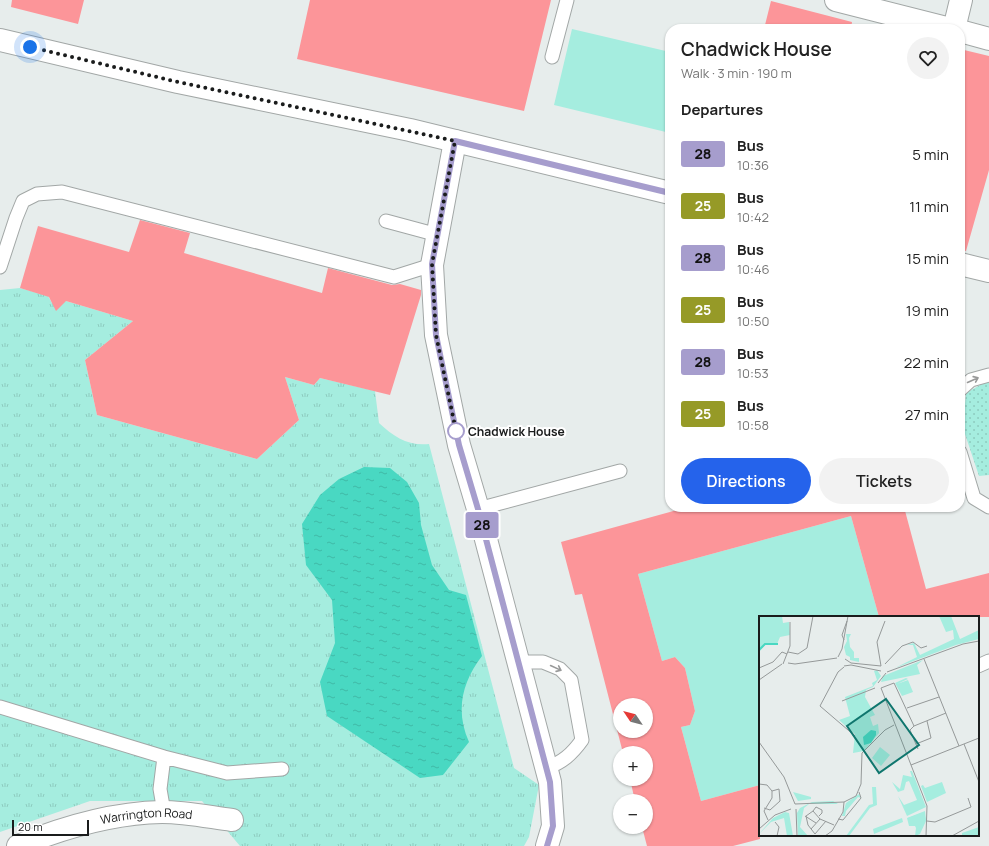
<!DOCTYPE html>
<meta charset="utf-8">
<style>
:root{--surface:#fff;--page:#f2f2f2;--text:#222;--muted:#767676;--accent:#2563eb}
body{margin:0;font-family:Manrope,sans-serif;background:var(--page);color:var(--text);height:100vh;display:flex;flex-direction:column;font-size:15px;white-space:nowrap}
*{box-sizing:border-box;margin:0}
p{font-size:13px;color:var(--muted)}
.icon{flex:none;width:22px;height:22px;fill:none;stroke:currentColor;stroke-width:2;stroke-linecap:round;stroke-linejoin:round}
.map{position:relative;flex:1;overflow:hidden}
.side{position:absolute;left:665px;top:24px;width:300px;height:488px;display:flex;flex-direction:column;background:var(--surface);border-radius:16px;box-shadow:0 1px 3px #0004}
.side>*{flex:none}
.badge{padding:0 8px;border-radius:3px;font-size:14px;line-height:26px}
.needle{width:26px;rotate:305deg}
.fabs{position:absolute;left:613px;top:698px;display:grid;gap:8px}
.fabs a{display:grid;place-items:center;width:40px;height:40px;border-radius:50%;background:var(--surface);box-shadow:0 1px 3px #0004;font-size:20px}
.scale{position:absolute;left:12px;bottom:10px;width:77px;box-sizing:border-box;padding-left:4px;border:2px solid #1a1c1c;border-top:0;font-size:11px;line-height:14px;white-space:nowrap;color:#1a1c1c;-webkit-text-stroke:3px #fff;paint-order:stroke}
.you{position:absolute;width:20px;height:20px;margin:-10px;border:3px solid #fff;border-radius:50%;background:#1a73e8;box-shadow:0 0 0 6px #1a73e833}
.map>.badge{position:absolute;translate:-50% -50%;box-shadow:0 0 0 2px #fff}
h2{padding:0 16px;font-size:15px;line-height:36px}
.round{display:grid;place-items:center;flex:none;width:42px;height:42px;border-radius:21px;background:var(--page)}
.overview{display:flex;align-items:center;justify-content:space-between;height:68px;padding:0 16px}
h1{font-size:19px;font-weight:600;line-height:30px}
.button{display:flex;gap:8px;margin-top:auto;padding:8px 16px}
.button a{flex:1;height:46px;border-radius:24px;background:var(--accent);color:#fff;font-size:16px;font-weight:600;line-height:46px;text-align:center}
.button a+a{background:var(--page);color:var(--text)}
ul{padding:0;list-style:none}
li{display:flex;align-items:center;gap:12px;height:52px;padding:0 16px}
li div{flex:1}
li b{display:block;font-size:15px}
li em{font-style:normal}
li .badge{min-width:44px;font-weight:700;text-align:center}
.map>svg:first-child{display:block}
</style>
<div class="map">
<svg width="989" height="846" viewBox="0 0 989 846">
<defs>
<pattern id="grass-dots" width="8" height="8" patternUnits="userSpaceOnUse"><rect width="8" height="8" fill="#a5eddf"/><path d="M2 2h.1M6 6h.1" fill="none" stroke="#8dcbbf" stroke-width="1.8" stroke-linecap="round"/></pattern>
<pattern id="park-tufts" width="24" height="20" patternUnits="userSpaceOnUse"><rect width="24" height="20" fill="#a5eddf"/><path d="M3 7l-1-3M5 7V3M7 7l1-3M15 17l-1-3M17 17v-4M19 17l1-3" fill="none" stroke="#8dcbbf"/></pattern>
<pattern id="water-ripples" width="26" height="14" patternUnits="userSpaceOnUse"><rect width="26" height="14" fill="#49d8c2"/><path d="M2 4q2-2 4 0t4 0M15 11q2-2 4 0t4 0" fill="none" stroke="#3fb9a6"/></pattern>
</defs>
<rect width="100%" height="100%" fill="#e7edec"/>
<path fill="url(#grass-dots)" d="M 989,380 L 989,475 L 979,476 L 963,428 L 966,393 Z"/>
<path fill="url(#park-tufts)" d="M 20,288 L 48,296 L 52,303 L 66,301 L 133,321 L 85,360 L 97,415 L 257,459 L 299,420 L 285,377 L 314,385 L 320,378 L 375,391 L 379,423 C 394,437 408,446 429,444 L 514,768 L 539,785 L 529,837 L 524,846 L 240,846 L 202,801 L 90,801 L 0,832 L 0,290 Z"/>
<path fill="#a5eddf" d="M 572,29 L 670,52 L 670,133 L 554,105 Z
M 851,516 L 879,617 L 760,617 L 760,785 L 701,801 L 681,727 L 690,725 L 695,711 L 685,668 L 675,657 L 662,661 L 638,574 Z"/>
<path fill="url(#water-ripples)" d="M 364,467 L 390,468 L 407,482 L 419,503 L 421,525 L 432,565 L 449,590 L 466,595 L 482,656 C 462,682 455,711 469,742 L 443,775 L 420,778 L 327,716 L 320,682 L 335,643 L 332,600 L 306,565 L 302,524 L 320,495 L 339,479 Z"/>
<path fill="#fc9599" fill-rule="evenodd" d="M 12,0 L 84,0 L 78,24 L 11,7 Z
M 310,0 L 551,0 L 524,111 L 297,59 Z
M 771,1 L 852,22 L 851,29 L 764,29 Z
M 960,49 L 989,56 L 989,170 L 966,251 L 960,250 Z
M 140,220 L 190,233 L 184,253 L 322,293 L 328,268 L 392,285 L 400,284 L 421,290 L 421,295 L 390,395 L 320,378 L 314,385 L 285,377 L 299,420 L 257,459 L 97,415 L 85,360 L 133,321 L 66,301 L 56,311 L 49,297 L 20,288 L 38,226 L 129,252 Z
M 688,507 L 904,507 L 926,589 L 989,573 L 989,617 L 879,617 L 851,516 L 638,574 L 662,661 L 675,657 L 685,668 L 695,711 L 690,725 L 681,727 L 701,801 L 760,785 L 760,839 L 733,846 L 647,846 L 642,827 L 646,827 L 646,801 L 635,801 L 630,779 L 646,779 L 646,753 L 623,753 L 582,594 L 575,595 L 561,542 ZM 620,705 L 646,705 L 646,731 L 620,731 Z"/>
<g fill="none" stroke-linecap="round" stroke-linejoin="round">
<g stroke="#a2a7a6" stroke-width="15">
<path id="lane" d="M 552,57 L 567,0
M 386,221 L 438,235
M 0,267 L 16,218 L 23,201 L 37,194 L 62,192 L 394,277 L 432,265
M 960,390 L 971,380 L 989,375
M 960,452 L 974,498 L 989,507
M 478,509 L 620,471
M 518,662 L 543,662 L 560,669 L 571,680 L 582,740 C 572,754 562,763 546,768
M 978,666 L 989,661
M 0,707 L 164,757 L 227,773 L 282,769
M 164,812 L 160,789 L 164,757"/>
</g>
<g stroke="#a2a7a6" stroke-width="24">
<g id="street">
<path d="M 836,0 L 950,29"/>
<path d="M 954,29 L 961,0"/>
<path d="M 960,31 L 989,39"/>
<path d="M 0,40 L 178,82 L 410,130 L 670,193"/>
<path d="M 455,141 L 432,265 L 436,335 L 459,445 L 478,509 L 550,782 L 553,826 L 547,846"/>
<path d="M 960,264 L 989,271"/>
<path id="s1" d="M 18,846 C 64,827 112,813 162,812 C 185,812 209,817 232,820"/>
</g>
</g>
<use href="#lane" stroke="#fff" stroke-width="13"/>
<use href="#street" stroke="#fff" stroke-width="22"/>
</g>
<defs><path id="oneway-shaft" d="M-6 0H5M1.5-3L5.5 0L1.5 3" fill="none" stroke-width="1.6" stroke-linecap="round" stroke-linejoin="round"/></defs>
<g stroke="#989999">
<use href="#oneway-shaft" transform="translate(973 380) rotate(-24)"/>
<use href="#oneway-shaft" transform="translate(556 668) rotate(25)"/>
</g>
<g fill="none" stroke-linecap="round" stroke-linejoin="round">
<g stroke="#fff" stroke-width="9">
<path id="line" d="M 547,846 L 553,826 L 550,782 L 478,509 L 459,445 L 436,335 L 432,264 L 455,141 L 670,193"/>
</g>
<use href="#line" stroke="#a69dcd" stroke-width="6"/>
<path stroke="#1a1c1c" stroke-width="4" stroke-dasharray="0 7.2" d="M 30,47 L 178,82 L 455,141 L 432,264 L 436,335 L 456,431"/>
</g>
<circle fill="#fff" stroke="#a69dcd" stroke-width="2" cx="456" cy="431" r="8"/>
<g text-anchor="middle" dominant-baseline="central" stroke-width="4" stroke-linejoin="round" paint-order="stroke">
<g font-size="12" font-weight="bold" fill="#1a1c1c" stroke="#fff" text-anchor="start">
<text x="468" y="431">Chadwick House</text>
</g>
<g font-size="12" fill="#1a1c1c" stroke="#fff">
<text stroke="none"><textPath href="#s1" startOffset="133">Warrington Road</textPath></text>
</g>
</g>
<g transform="translate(759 616)">
<rect width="220" height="220" fill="#e7edec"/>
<path d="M 0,0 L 23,0 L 24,7 L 30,6 L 31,19 L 21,21 L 18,28 L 6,29 L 0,36 ZM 164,44 L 158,49 L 161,58 L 122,66 L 124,60 ZM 147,62 L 149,63 L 138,68 L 149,64 L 154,76 L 143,80 L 136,67 ZM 151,155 L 153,155 L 167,191 L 148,200 L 139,180 L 145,189 L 158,184 L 150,165 L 147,166 L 145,174 L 139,176 L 133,166 L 141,173 L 144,159 L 153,161 ZM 183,166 L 187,177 L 168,186 L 162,170 L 164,169 L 166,172 ZM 34,176 L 52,181 L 52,183 L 39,185 ZM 166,195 L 167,205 L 161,218 L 156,220 L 157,212 L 156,210 L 150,210 L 148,202 Z" fill="#a5eddf"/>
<path d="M 180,0 L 192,0 L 201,23 L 220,14 L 220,23 L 197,29 L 136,52 L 158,41 L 154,29 L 148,29 L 155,27 L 161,39 L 195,23 L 194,14 L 187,16 ZM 87,18 L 92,18 L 90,22 L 91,31 L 95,36 L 95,42 L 100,42 L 100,46 L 91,44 L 91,41 L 87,39 L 85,31 L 88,25 ZM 113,171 L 117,171 L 118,189 L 111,192 L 90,220 L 87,220 L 110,189 L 114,188 ZM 100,178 L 102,182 L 99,181 L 87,195 L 86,200 L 83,200 L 87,187 ZM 74,185 L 79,188 L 50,188 L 45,192 L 41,211 L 49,220 L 39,220 L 38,197 L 41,192 L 53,186 ZM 26,196 L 30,197 L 34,220 L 28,220 L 25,202 L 12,206 L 0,218 L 14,202 ZM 165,196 L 167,204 L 151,208 L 149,202 ZM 220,211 L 220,220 L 203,220 L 203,217 Z" fill="#a5eddf"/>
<path d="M 118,54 L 122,60 L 114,71 L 107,74 L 106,81 L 116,99 L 111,101 L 114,110 L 119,108 L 120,117 L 105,135 L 94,137 L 96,118 L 80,104 L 91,100 L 86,81 L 114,70 L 113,67 L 118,64 L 115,55 ZM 143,202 L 144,206 L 115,218 L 114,213 Z" fill="#a5eddf"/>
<path d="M 121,131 L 131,139 L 122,150 L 113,142 Z" fill="#a5eddf"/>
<path d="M 112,114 L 117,115 L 117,119 L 112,127 L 105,129 L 104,121 Z" fill="#49d8c2"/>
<path fill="none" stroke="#49d8c2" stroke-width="2" d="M 0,34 L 6,28 L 19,28"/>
<path fill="none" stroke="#959999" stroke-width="1" d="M 85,24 L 83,19 L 88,5M 29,36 L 39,38 L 48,32 L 54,0M 79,41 L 83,33 L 89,0M 86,43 L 92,47 L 122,50M 165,43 L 200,130M 29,47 L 36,48 L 78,42M 24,48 L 31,30 L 31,6M 126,48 L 143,30 L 154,26 L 162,32 L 168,30M 85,50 L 92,49 L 122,55M 122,50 L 118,26 L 126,5M 85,51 L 79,56 L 61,90 L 96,120M 0,52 L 14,46 L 23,36 L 28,38M 128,56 L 204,28 L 220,25M 0,64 L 23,48M 119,67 L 127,57M 122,72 L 168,190 L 167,220M 122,72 L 135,67 L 155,110 L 151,114 L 159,133M 83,85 L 116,72M 148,92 L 180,81M 155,110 L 187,97M 0,126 L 25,161 L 36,188M 157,128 L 172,122 L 168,105M 205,128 L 220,166M 152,149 L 220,122M 0,168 L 8,169 L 13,175 L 13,182 L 5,195 L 9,204M 36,188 L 85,186 L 97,180 L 102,168 L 103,137 L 126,114 L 135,109M 5,192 L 11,194 L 21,185 L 20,173 L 13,175M 37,193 L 38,220M 54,195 L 57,191 L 63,194 L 63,197 L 60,200M 46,200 L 57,207M 47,200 L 49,209 L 56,218 L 67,205M 47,200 L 54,195 L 61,203 L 75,209M 79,203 L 84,204 L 102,182 L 100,176M 168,205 L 176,206 L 212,191 L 209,182M 16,206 L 20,211 L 18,220M 0,213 L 16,199 L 32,193M 52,213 L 61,203M 66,220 L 73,215 L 84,196 L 85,186M 193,220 L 220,205"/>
<path fill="#0f766e" fill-opacity="0.15" stroke="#0f766e" stroke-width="2" d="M 127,83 L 160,129 L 120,157 L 88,110 Z"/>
<rect width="220" height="220" fill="none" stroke="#1a1c1c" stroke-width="2"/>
</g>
</svg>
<div class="fabs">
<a><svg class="needle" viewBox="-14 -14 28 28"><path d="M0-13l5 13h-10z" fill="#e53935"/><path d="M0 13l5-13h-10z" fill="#767676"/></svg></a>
<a>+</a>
<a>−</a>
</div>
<div class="scale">20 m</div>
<div class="you" style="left:30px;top:47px"></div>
<b class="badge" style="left:482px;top:525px;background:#a69dcd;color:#111">28</b>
<section class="side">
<div class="overview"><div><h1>Chadwick House</h1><p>Walk · 3 min · 190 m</p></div><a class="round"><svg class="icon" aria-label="heart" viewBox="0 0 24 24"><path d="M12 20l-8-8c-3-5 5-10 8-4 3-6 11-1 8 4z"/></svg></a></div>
<h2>Departures</h2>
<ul>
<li><span class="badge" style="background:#a69dcd;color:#111">28</span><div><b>Bus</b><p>10:36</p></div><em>5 min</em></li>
<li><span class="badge" style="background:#969a27;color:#fff">25</span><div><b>Bus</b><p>10:42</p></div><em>11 min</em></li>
<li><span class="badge" style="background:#a69dcd;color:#111">28</span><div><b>Bus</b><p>10:46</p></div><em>15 min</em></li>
<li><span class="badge" style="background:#969a27;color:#fff">25</span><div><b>Bus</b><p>10:50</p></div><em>19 min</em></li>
<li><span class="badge" style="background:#a69dcd;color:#111">28</span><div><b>Bus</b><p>10:53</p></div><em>22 min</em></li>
<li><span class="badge" style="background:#969a27;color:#fff">25</span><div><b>Bus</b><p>10:58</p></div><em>27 min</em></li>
</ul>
<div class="button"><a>Directions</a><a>Tickets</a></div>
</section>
</div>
